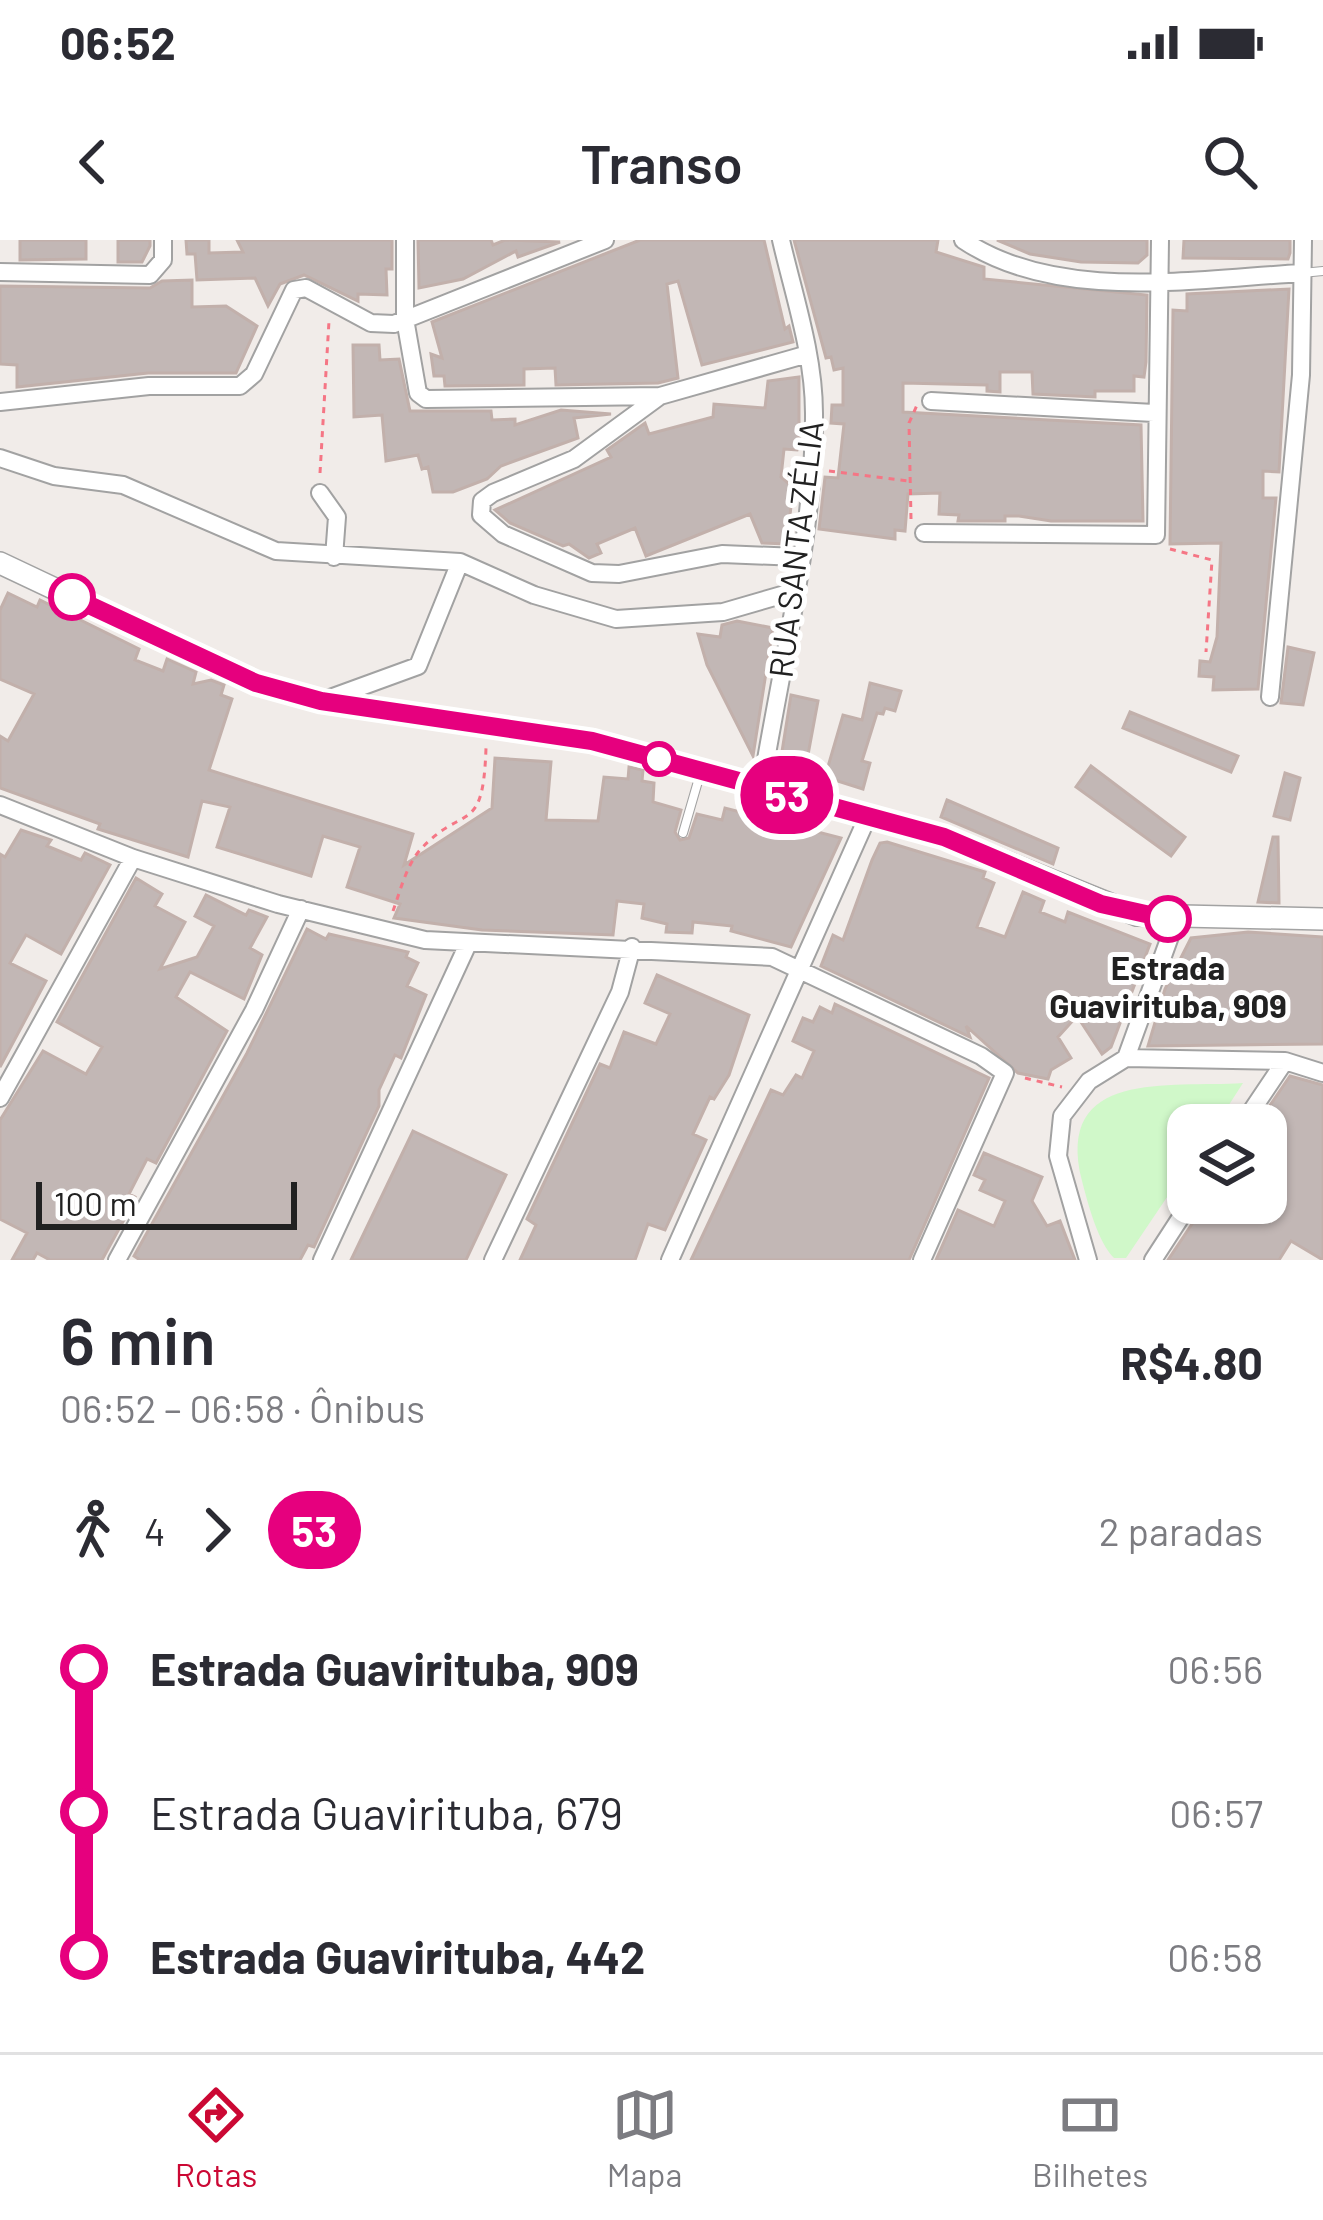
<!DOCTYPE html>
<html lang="pt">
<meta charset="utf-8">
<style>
:root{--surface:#fff;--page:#f2f2f3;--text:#2b2b33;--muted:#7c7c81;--line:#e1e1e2;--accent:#cb0834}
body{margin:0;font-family:Barlow,sans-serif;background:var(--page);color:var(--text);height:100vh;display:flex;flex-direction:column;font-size:45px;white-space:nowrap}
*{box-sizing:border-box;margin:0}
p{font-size:39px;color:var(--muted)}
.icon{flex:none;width:66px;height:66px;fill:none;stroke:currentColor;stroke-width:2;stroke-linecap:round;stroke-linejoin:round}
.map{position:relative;height:1020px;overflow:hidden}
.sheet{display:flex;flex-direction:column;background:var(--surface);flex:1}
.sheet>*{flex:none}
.badge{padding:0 24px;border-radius:39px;font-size:42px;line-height:78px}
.buttons{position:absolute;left:1167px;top:864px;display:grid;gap:24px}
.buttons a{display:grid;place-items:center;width:120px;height:120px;border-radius:24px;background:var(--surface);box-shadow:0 3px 9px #0004;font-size:60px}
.scale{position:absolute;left:36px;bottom:30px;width:261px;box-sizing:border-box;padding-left:12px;border:6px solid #212121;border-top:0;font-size:33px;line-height:42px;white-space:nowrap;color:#212121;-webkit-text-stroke:9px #fff;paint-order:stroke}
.map>.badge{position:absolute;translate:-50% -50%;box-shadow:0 0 0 6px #fff}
.legs{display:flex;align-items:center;gap:18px;height:132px;padding:0 60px;font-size:39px}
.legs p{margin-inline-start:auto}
.head{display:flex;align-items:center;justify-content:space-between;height:204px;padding:0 60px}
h1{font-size:66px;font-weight:600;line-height:90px}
ul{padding:0 60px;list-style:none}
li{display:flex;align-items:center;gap:42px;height:144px;font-size:45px}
li i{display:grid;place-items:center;width:18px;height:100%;margin:0 15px;background:currentColor}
li i::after{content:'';width:30px;height:30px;margin:-15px;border:9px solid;border-radius:50%;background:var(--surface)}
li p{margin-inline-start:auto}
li:first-child i{background:linear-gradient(#0000 50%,currentColor 0)}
li:last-child i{background:linear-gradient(currentColor 50%,#0000 0)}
.status{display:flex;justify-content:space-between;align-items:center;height:84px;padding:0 60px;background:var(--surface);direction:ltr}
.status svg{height:33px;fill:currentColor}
header{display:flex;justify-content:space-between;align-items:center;height:156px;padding:0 60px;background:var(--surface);font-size:54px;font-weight:600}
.menu{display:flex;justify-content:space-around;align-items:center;height:168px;border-top:3px solid var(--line);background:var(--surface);font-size:33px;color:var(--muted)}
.menu a{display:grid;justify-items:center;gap:6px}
.menu .on{color:var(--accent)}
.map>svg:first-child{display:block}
</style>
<div class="status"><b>06:52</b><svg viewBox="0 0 49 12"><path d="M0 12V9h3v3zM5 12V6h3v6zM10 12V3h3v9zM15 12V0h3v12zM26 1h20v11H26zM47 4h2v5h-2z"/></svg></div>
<header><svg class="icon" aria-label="back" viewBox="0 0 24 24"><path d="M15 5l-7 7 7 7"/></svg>Transo<svg class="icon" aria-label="search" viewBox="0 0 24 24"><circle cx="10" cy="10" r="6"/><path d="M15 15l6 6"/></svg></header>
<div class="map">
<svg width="1323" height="1020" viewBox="0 0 1323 1020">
<rect width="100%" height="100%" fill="#f1ece9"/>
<path fill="#d0f8c9" d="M 1243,843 L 1216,885 L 1188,885 L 1188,926 L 1126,1018 L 1114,1018 C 1098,1002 1088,964 1082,941 C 1054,828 1169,848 1243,843 Z"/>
<path fill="#c2b7b5" stroke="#c2b0ab" stroke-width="3" d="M 20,0 L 86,0 L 86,19 L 20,20 Z
M 118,0 L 150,0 L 150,6 L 142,22 L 118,22 Z
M 186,0 L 209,0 L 209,13 L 243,12 L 237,0 L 392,0 L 392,29 L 386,29 L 387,55 L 358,54 L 358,61 L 304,35 L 280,44 L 268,66 L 255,38 L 197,40 L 195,14 L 187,14 Z
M 418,0 L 491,0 L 493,5 L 505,0 L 560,2 L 518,17 L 516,11 L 463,39 L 419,48 Z
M 640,0 L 764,0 L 785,89 L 789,86 L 793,102 L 702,125 L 678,41 L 667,44 L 678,138 L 658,143 L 556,145 L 555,128 L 524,129 L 524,145 L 445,146 L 444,136 L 434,136 L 431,114 L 442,118 L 432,82 Z
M 794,0 L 938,0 L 936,12 L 984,27 L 984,39 L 1147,55 L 1146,122 L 1144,137 L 1134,136 L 1134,151 L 1095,151 L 1095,157 L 1033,154 L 1032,132 L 1000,132 L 1000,152 L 987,151 L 987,145 L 903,143 L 903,172 L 1141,185 L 1143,281 L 1051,281 L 1019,276 L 1005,276 L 1005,281 L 958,281 L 959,275 L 939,274 L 940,253 L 908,254 L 905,291 L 895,290 L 895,299 L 819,289 L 825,237 L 838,238 L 844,184 L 831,183 L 832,165 L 843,165 L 843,128 L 834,130 L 831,117 L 826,118 Z
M 997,0 L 1147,0 L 1147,15 L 1138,23 L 1081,22 L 1030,14 Z
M 1184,0 L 1290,0 L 1290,13 L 1288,19 L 1183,18 Z
M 192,40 L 192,67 L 226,66 L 257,86 L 236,133 L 148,133 L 17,147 L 17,125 L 0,124 L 0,46 L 150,48 L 162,41 Z
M 1289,49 L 1279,232 L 1263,231 L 1263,258 L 1276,258 L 1258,449 L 1213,450 L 1214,437 L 1199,436 L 1200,421 L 1210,422 L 1217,397 L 1221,303 L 1170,304 L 1173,70 L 1187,71 L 1187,54 Z
M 353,105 L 379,105 L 380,120 L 399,119 L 410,171 L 491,171 L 492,180 L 515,179 L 515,185 L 561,170 L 611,174 L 574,178 L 578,198 L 501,226 L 487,239 L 453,252 L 433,252 L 428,227 L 422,229 L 418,215 L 386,221 L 382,175 L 354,177 Z
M 799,137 L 799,200 L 797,210 L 784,209 L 781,237 L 793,247 L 787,304 L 762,303 L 750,274 L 646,316 L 635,288 L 597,304 L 601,313 L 589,318 L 569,304 L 563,306 L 510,283 L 495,270 L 611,217 L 607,210 L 645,183 L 649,194 L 713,177 L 714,164 L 765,168 L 768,141 Z
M 8,353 L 37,367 L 40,360 L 139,409 L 135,420 L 163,431 L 167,419 L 196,432 L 193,444 L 211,440 L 224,445 L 221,455 L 232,459 L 209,530 L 413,594 L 404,625 L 492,568 L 495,518 L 551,522 L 546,580 L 598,581 L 604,537 L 628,539 L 629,527 L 643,530 L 642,541 L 654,543 L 653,562 L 681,570 L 675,592 L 680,600 L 689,598 L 697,574 L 722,580 L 725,568 L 841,598 L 791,707 L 731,691 L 732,686 L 693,682 L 692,693 L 666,692 L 667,684 L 642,678 L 644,664 L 617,661 L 613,695 L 482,690 L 394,678 L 400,664 L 347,647 L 360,607 L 323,596 L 311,636 L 217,607 L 230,567 L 202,561 L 188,617 L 98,589 L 100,584 L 0,548 L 0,496 L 8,501 L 34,454 L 0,439 L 0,370 Z
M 737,381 L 773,388 L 753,516 L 707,425 L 698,394 L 720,397 L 722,385 Z
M 1288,407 L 1314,413 L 1303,465 L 1281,463 Z
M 870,443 L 901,451 L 895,471 L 885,468 L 883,474 L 877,473 L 862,521 L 870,523 L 863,549 L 825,537 L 843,475 L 862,480 Z
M 791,455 L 818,461 L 805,531 L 780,524 Z
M 1130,472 L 1238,516 L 1231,532 L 1123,488 Z
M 1091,526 L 1185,597 L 1171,616 L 1076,547 Z
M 1285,533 L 1300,538 L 1290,580 L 1274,576 Z
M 947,560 L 1058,608 L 1053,624 L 941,577 Z
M 21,590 L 51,600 L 47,606 L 81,620 L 85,613 L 110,625 L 61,714 L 26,695 L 10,723 L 46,741 L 0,827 L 0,614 L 5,617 Z
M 1273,597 L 1278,597 L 1279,663 L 1258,662 Z
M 887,602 L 985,632 L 983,638 L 994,643 L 977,687 L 1005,697 L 1023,652 L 1044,661 L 1040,672 L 1065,682 L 1068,672 L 1150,704 L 1111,807 L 1102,814 L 1077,776 L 1058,797 L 1071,818 L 1051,830 L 1048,839 L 1018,833 L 966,786 L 970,797 L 821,726 L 833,695 L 843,700 L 872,620 L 880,603 Z
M 136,638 L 162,654 L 155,666 L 185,682 L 160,729 L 197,717 L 214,686 L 195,676 L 206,655 L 246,675 L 249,670 L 267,677 L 250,708 L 262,715 L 244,759 L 190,732 L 176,757 L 227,791 L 156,923 L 147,919 L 129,954 L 135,957 L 132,965 L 102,1020 L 50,1020 L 37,1013 L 33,1020 L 12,1020 L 27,993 L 0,979 L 0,880 L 43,811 L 86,834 L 102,807 L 57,782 Z
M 307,689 L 326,699 L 329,694 L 408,712 L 406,717 L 418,723 L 407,746 L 426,755 L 401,818 L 395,815 L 379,850 L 379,866 L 314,1007 L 308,1005 L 300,1020 L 140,1020 L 134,1016 L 247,813 Z
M 1248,692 L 1323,697 L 1323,804 L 1148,806 L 1165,749 L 1191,698 Z
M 657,735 L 749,775 L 729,835 L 714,859 L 710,857 L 693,894 L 706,900 L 665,990 L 648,984 L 635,1020 L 520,1020 L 536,985 L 527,979 L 600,824 L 610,828 L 624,792 L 656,804 L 670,774 L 645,763 Z
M 835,764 L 989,838 L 909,1020 L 691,1020 L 771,850 L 783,855 L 796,835 L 802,838 L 814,811 L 793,801 L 803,778 L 813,782 L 820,767 L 832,773 Z
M 1290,836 L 1323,845 L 1323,1020 L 1291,1001 L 1279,1020 L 1168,1020 L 1206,963 L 1266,963 L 1262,877 Z
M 413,891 L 506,935 L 466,1020 L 351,1020 Z
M 984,913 L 1042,937 L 1032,961 L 1047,986 L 1060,981 L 1075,1020 L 936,1020 L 958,970 L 994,986 L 1005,961 L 980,950 L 985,940 L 974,935 Z"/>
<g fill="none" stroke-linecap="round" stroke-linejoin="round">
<g stroke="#a2a2a2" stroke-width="10">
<path id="service" d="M 1302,33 L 1323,31
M 683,593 L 701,531"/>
</g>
<g stroke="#a2a2a2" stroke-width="20">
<path id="minor" d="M 405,0 L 405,79 L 418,153 L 426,159 L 660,156 L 808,114
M 963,0 C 1057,63 1194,39 1302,33
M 0,32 L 150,35 L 163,20 L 163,0
M 660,156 L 574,219 L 493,253 L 482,261 L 481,275 L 503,294 L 592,333 L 619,334 L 722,314 L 798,317
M 931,161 L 1154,173
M 0,162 L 149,146 L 240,146 L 254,134 L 294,50 L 306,48 L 371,83 L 394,84 L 605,0
M 0,218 L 54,236 L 123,245 L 276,311 L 460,322 L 534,355 L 616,379 L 723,372 L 792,352
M 320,253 L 337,277 L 334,317
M 924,293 L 1156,295 L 1160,0
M 1270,457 L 1301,135 L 1303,0
M 322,461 L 418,426 L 460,322
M 761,549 C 780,431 815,291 814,173 C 814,115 794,56 781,0
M 0,565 L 133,618 L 278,664 L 425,700 L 772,717 L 981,816 L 1005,833 L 922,1020
M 1126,818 L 1176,680
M 0,858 L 133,618
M 1242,885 L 1285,821
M 117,1020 L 254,770 L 301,669
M 322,1020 L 467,706
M 493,1020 L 620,752 L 632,707
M 670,1020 L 868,576
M 1088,1020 L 1058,916 L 1062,876 L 1089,841 L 1126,818 L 1285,821 L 1323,833
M 1153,1020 L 1190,963"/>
</g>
<g stroke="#a2a2a2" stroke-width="24">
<path id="tertiary" d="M 0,323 L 256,444 L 321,461 L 592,501 L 944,597 L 1137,675 L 1323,679"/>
</g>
<path stroke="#f57685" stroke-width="3" stroke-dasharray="6 6" stroke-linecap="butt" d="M 829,231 L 909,241
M 320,233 L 329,81
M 911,279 L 909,183 L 917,165
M 1170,309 L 1212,320 L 1206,412
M 393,671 C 400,652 406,626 420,610 C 464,562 483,598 486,508
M 1025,838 L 1062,847"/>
<use href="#service" stroke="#fff" stroke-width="8"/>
<use href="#minor" stroke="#fff" stroke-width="16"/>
<use href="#tertiary" stroke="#fff" stroke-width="21"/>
</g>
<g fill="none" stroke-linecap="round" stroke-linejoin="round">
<g stroke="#fff" stroke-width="27">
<path id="line-1" d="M 72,357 L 256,443 L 321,461 L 592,501 L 944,597 L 1101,664 L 1168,679"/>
</g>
<use href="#line-1" stroke="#e6007e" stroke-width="18"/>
</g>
<g fill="#fff" stroke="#e6007e" stroke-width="6">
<circle cx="72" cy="357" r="21"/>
<circle cx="659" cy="519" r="15"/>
<circle cx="1168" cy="679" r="21"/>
</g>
<g text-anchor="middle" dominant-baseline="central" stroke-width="10" stroke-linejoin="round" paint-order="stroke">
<g font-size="33" fill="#212121" stroke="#fff">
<text transform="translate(795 309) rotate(-83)">RUA SANTA ZÉLIA</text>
</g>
<g font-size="33" font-weight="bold" fill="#212121" stroke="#fff">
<text x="1168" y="727">Estrada<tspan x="1168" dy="38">Guavirituba, 909</tspan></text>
</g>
</g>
</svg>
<div class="buttons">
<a><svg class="icon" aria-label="layers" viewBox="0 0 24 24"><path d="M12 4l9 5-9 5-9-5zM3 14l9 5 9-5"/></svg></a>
</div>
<div class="scale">100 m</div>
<b class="badge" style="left:787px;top:555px;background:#e6007e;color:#fff">53</b>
</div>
<section class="sheet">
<div class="head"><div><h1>6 min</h1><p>06:52 – 06:58 · Ônibus</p></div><b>R$4.80</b></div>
<div class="legs"><svg class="icon" aria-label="walk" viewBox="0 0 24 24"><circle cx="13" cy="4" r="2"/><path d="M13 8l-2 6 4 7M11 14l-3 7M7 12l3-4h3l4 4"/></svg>4<svg class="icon" aria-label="forward" viewBox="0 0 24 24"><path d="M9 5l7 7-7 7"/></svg><b class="badge" style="background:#e6007e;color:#fff">53</b><p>2 paradas</p></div>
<ul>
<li><i style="color:#e6007e"></i><b>Estrada Guavirituba, 909</b><p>06:56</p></li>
<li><i style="color:#e6007e"></i><span>Estrada Guavirituba, 679</span><p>06:57</p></li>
<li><i style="color:#e6007e"></i><b>Estrada Guavirituba, 442</b><p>06:58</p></li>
</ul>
</section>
<nav class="menu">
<a class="on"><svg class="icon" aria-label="directions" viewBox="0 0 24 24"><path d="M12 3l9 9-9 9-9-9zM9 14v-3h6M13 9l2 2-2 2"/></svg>Rotas</a>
<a><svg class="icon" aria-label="map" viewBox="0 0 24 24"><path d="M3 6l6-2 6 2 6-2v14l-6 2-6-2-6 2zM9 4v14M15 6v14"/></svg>Mapa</a>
<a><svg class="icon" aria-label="tickets" viewBox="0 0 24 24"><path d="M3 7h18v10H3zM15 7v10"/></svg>Bilhetes</a>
</nav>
